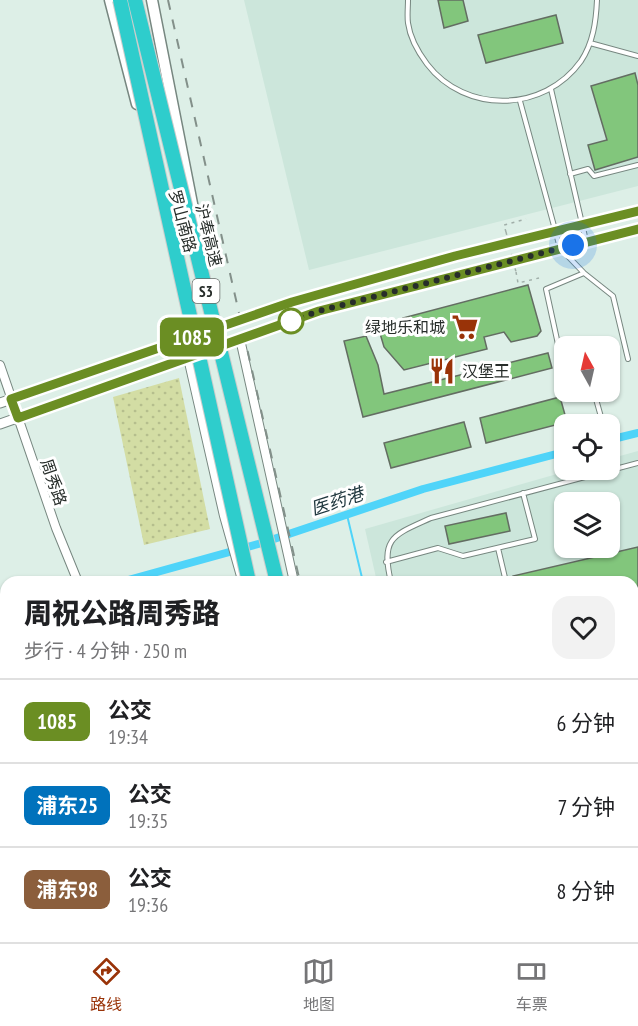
<!DOCTYPE html>
<html lang="zh">
<meta charset="utf-8">
<style>
:root{--surface:#fff;--page:#f2f2f2;--text:#202124;--muted:#757577;--line:#e0e0e0;--accent:#993308}
body{margin:0;font-family:"PT Sans Narrow","Noto Sans SC",sans-serif;background:var(--page);color:var(--text);height:100vh;display:flex;flex-direction:column;font-size:22px;white-space:nowrap}
*{box-sizing:border-box;margin:0}
p{font-size:20px;color:var(--muted)}
.icon{flex:none;width:33px;height:33px;fill:none;stroke:currentColor;stroke-width:2;stroke-linecap:round;stroke-linejoin:round}
.map{position:relative;flex:1;overflow:hidden}
.drawer{position:absolute;left:0px;top:576px;width:639px;height:366px;display:flex;flex-direction:column;background:var(--surface);border-radius:18px 18px 0 0;box-shadow:0 2px 4px #0004}
.drawer>*{flex:none}
.badge{padding:0 12px;border-radius:9px;font-size:21px;line-height:39px}
.needle{width:39px;rotate:352deg}
.controls{position:absolute;left:554px;top:336px;display:grid;gap:12px}
.controls a{display:grid;place-items:center;width:66px;height:66px;border-radius:12px;background:var(--surface);box-shadow:0 2px 4px #0004;font-size:30px}
.you{position:absolute;width:30px;height:30px;margin:-15px;border:4px solid #fff;border-radius:50%;background:#1a73e8;box-shadow:0 0 0 9px #1a73e833}
.map>.badge{position:absolute;translate:-50% -50%;box-shadow:0 0 0 3px #fff}
.round{display:grid;place-items:center;flex:none;width:63px;height:63px;border-radius:18px;background:var(--page)}
.headline{display:flex;align-items:center;justify-content:space-between;height:102px;padding:0 24px}
h1{font-size:28px;font-weight:800;line-height:45px}
ul{padding:0;list-style:none}
li{display:flex;align-items:center;gap:18px;height:84px;padding:0 24px;border-top:2px solid var(--line)}
li div{flex:1}
li b{display:block;font-size:22px}
li em{font-style:normal}
li .badge{min-width:66px;font-weight:700;text-align:center}
.menu{display:flex;justify-content:space-around;align-items:center;height:84px;border-top:2px solid var(--line);background:var(--surface);font-size:16px;color:var(--muted)}
.menu a{display:grid;justify-items:center;gap:3px}
.menu .current{color:var(--accent)}
.map>svg:first-child{display:block}
</style>
<div class="map">
<svg width="638" height="942" viewBox="0 0 638 942">
<defs>
<pattern id="park-dots" width="8" height="8" patternUnits="userSpaceOnUse" patternTransform="scale(1.5)"><rect width="8" height="8" fill="#d3dda4"/><path d="M2 2h.1M6 6h.1" fill="none" stroke="#b5be8d" stroke-width="1.8" stroke-linecap="round"/></pattern>
</defs>
<rect width="100%" height="100%" fill="#ddefe7"/>
<path fill="#cce6db" fill-rule="evenodd" d="M 244,0 L 638,0 L 638,186 L 309,270 Z
M 638,451 L 638,779 L 633,780 L 633,582 L 377,582 L 365,529 L 571,470 L 609,470 L 609,459 ZM 564,502 L 609,502 L 609,548 L 564,548 Z
M 638,814 L 638,942 L 454,942 L 453,936 L 633,936 L 633,815 Z"/>
<path fill="url(#park-dots)" d="M 179,378 L 210,529 L 144,545 L 113,397 Z
M 258,936 L 289,936 L 290,942 L 259,942 Z"/>
<g fill="none" stroke-linecap="round" stroke-linejoin="round">
<path stroke="#4fd4f9" stroke-width="2" d="M 347,515 L 363,582
M 443,936 L 445,942"/>
<path stroke="#4fd4f9" stroke-width="8" d="M 609,440 L 638,433
M 121,582 L 262,543 L 423,489 L 564,452
M 0,618 L 6,616"/>
<path stroke="#4fd4f9" stroke-width="14" d="M 633,797 L 638,796"/>
</g>
<path fill="#82c67c" stroke="#636d62" stroke-width="1.5" d="M 438,0 L 463,0 L 468,21 L 444,28 Z
M 556,15 L 563,43 L 486,63 L 478,35 Z
M 635,73 L 638,85 L 638,157 L 595,170 L 588,145 L 607,140 L 591,86 Z
M 528,285 L 541,331 L 537,336 L 511,342 L 504,332 L 484,337 L 487,349 L 404,370 L 384,347 L 379,330 L 402,324 L 404,321 L 403,318 Z
M 366,336 L 378,365 L 384,394 L 548,353 L 552,368 L 363,417 L 344,341 Z
M 560,397 L 567,422 L 486,443 L 480,418 Z
M 464,422 L 471,447 L 391,468 L 384,443 Z
M 506,513 L 510,531 L 449,544 L 445,526 Z
M 638,547 L 638,594 L 633,595 L 633,582 L 514,582 L 513,576 Z
M 0,663 L 6,678 L 0,680 Z
M 6,723 L 6,740 L 0,741 L 0,725 Z
M 6,832 L 6,846 L 0,848 L 0,834 Z
M 638,837 L 638,855 L 633,856 L 633,838 Z
M 638,895 L 638,914 L 633,915 L 633,897 Z
M 124,936 L 173,936 L 147,942 L 125,942 Z"/>
<g fill="none" stroke-linecap="round" stroke-linejoin="round">
<g stroke="#778780" stroke-width="6">
<path id="service" d="M 408,0 C 408,7 407,16 408,23 C 410,38 418,52 427,64 C 465,114 544,113 581,61 C 593,43 596,22 597,0
M 590,43 L 638,56
M 551,89 L 586,241
M 520,101 L 560,248 L 584,273 L 613,296 L 628,359
M 570,174 L 588,169 L 594,176 L 638,165
M 564,361 L 561,358 L 546,289 L 584,273
M 594,392 L 603,424
M 609,449 L 614,468
M 498,548 L 506,582
M 386,562 L 438,548 L 463,556 L 535,539 L 523,493
M 391,582 C 380,537 394,535 431,518 L 638,463
M 633,824 L 638,823
M 599,936 L 601,942"/>
</g>
<g stroke="#778780" stroke-width="10">
<path id="minor" d="M 240,339 L 294,582
M 188,358 L 224,516 L 242,580
M 0,365 L 56,528 L 78,582
M 0,871 L 6,869
M 225,936 L 226,942
M 324,936 L 326,942
M 373,936 L 374,942"/>
</g>
<g stroke="#778780" stroke-width="11">
<path id="tertiary" d="M 0,403 L 292,302 L 455,256 L 638,211
M 0,424 L 319,311 L 638,229"/>
</g>
<g stroke="#778780" stroke-width="13">
<path id="secondary" d="M 110,0 L 137,104
M 152,0 L 196,224
M 335,936 L 336,942"/>
</g>
<g stroke="#cbcdcc" stroke-width="16">
<path id="motorway" d="M 315,936 L 316,942
M 360,936 L 361,942"/>
</g>
<path stroke="#a1afa9" stroke-width="1.5" stroke-dasharray="3 4.5" stroke-linecap="butt" d="M 506,232 L 504,225 L 526,219
M 516,272 L 518,283 L 539,278
M 633,611 L 638,610
M 633,670 L 638,668"/>
<use href="#service" stroke="#fff" stroke-width="4"/>
<use href="#minor" stroke="#fff" stroke-width="8"/>
<use href="#tertiary" stroke="#fff" stroke-width="9"/>
<use href="#secondary" stroke="#fff" stroke-width="10"/>
<use href="#motorway" stroke="#2ecdcc" stroke-width="14"/>
<path stroke="#83908a" stroke-width="2" stroke-dasharray="10 10" stroke-linecap="butt" d="M 168,0 L 300,582
M 381,936 L 382,942"/>
<g stroke="#778780" stroke-width="6" stroke-linecap="butt">
<path id="service-bridge" d="M 635,770 L 638,783"/>
</g>
<g stroke="#cbcdcc" stroke-width="16" stroke-linecap="butt">
<path id="motorway-bridge" d="M 120,0 L 249,582
M 135,0 L 277,582"/>
</g>
<path stroke="#a1afa9" stroke-width="1.5" stroke-dasharray="3 4.5" stroke-linecap="butt" d="M 506,232 L 516,272"/>
<use href="#service-bridge" stroke="#fff" stroke-width="4"/>
<use href="#motorway-bridge" stroke="#2ecdcc" stroke-width="14"/>
</g>
<g fill="none" stroke-linecap="round" stroke-linejoin="round">
<g stroke="#fff" stroke-width="14">
<path id="line" d="M 638,211 L 455,256 L 292,302 L 11,399 L 18,418 L 319,311 L 638,229"/>
</g>
<use href="#line" stroke="#6b8e23" stroke-width="9"/>
<path stroke="#272d2a" stroke-width="6" stroke-dasharray="0 10.8" d="M 291,321 L 319,311 L 573,245"/>
</g>
<defs>
<g id="supermarket-bare" transform="scale(2.07)"><path d="M-6-5.5h2.5l.6 2H6L4.5 2H-2.5L-4.4-4H-6ZM-1.5 3.2a1.3 1.3 0 1 0 .1 0ZM3 3.2a1.3 1.3 0 1 0 .1 0Z" fill="#993308" stroke="#fff" stroke-width="2.5" paint-order="stroke"/></g>
<g id="restaurant-bare" transform="scale(2.07)"><path d="M-5-6h1v4h1v-4h1v4h1v-4h1v5L-1.5 .5V6h-2V.5L-5-1ZM5-6V6H3V1.5H1.5Q1.5-4 5-6Z" fill="#993308" stroke="#fff" stroke-width="2.5" paint-order="stroke"/></g>
</defs>
<g fill-rule="evenodd">
<use href="#supermarket-bare" x="465" y="327"/>
<use href="#restaurant-bare" x="442" y="371"/>
</g>
<circle fill="#fff" stroke="#6b8e23" stroke-width="3" cx="291" cy="321" r="12"/>
<g text-anchor="middle" dominant-baseline="central" stroke-width="6" stroke-linejoin="round" paint-order="stroke">
<rect fill="#fff" stroke="#686c6a" stroke-width="1.5" x="192.5" y="279" width="27" height="24" rx="4.5"/>
<g font-size="15" font-weight="bold" fill="#272d2a">
<text x="206" y="291">S3</text>
</g>
<g font-size="16" fill="#272d2a" stroke="#fff">
<text transform="translate(183 221) rotate(75)">罗山南路</text>
<text transform="translate(209 235) rotate(76)">沪奉高速</text>
<text transform="translate(54 482) rotate(71)">周秀路</text>
</g>
<g font-size="16" fill="#272d2a" stroke="#fff" text-anchor="end">
<text x="445" y="327">绿地乐和城</text>
<text x="462" y="371" text-anchor="start">汉堡王</text>
</g>
<g font-size="18" font-style="italic" fill="#21383f" stroke="#fff">
<text transform="translate(337 501) rotate(-18)">医药港</text>
</g>
</g>
</svg>
<div class="controls">
<a><svg class="needle" viewBox="-14 -14 28 28"><path d="M0-13l5 13h-10z" fill="#e53935"/><path d="M0 13l5-13h-10z" fill="#757577"/></svg></a>
<a><svg class="icon" aria-label="locate" viewBox="0 0 24 24"><circle cx="12" cy="12" r="6"/><path d="M12 2v4M12 18v4M2 12h4M18 12h4"/></svg></a>
<a><svg class="icon" aria-label="layers" viewBox="0 0 24 24"><path d="M12 4l9 5-9 5-9-5zM3 14l9 5 9-5"/></svg></a>
</div>
<div class="you" style="left:573px;top:245px"></div>
<b class="badge" style="left:192px;top:337px;background:#6b8e23;color:#fff">1085</b>
<section class="drawer">
<div class="headline"><div><h1>周祝公路周秀路</h1><p>步行 · 4 分钟 · 250 m</p></div><a class="round"><svg class="icon" aria-label="heart" viewBox="0 0 24 24"><path d="M12 20l-8-8c-3-5 5-10 8-4 3-6 11-1 8 4z"/></svg></a></div>
<ul>
<li><span class="badge" style="background:#6b8e23;color:#fff">1085</span><div><b>公交</b><p>19:34</p></div><em>6 分钟</em></li>
<li><span class="badge" style="background:#0072bc;color:#fff">浦东25</span><div><b>公交</b><p>19:35</p></div><em>7 分钟</em></li>
<li><span class="badge" style="background:#8b5e3c;color:#fff">浦东98</span><div><b>公交</b><p>19:36</p></div><em>8 分钟</em></li>
</ul>
</section>
</div>
<nav class="menu">
<a class="current"><svg class="icon" aria-label="directions" viewBox="0 0 24 24"><path d="M12 3l9 9-9 9-9-9zM9 14v-3h6M13 9l2 2-2 2"/></svg>路线</a>
<a><svg class="icon" aria-label="map" viewBox="0 0 24 24"><path d="M3 6l6-2 6 2 6-2v14l-6 2-6-2-6 2zM9 4v14M15 6v14"/></svg>地图</a>
<a><svg class="icon" aria-label="tickets" viewBox="0 0 24 24"><path d="M3 7h18v10H3zM15 7v10"/></svg>车票</a>
</nav>
